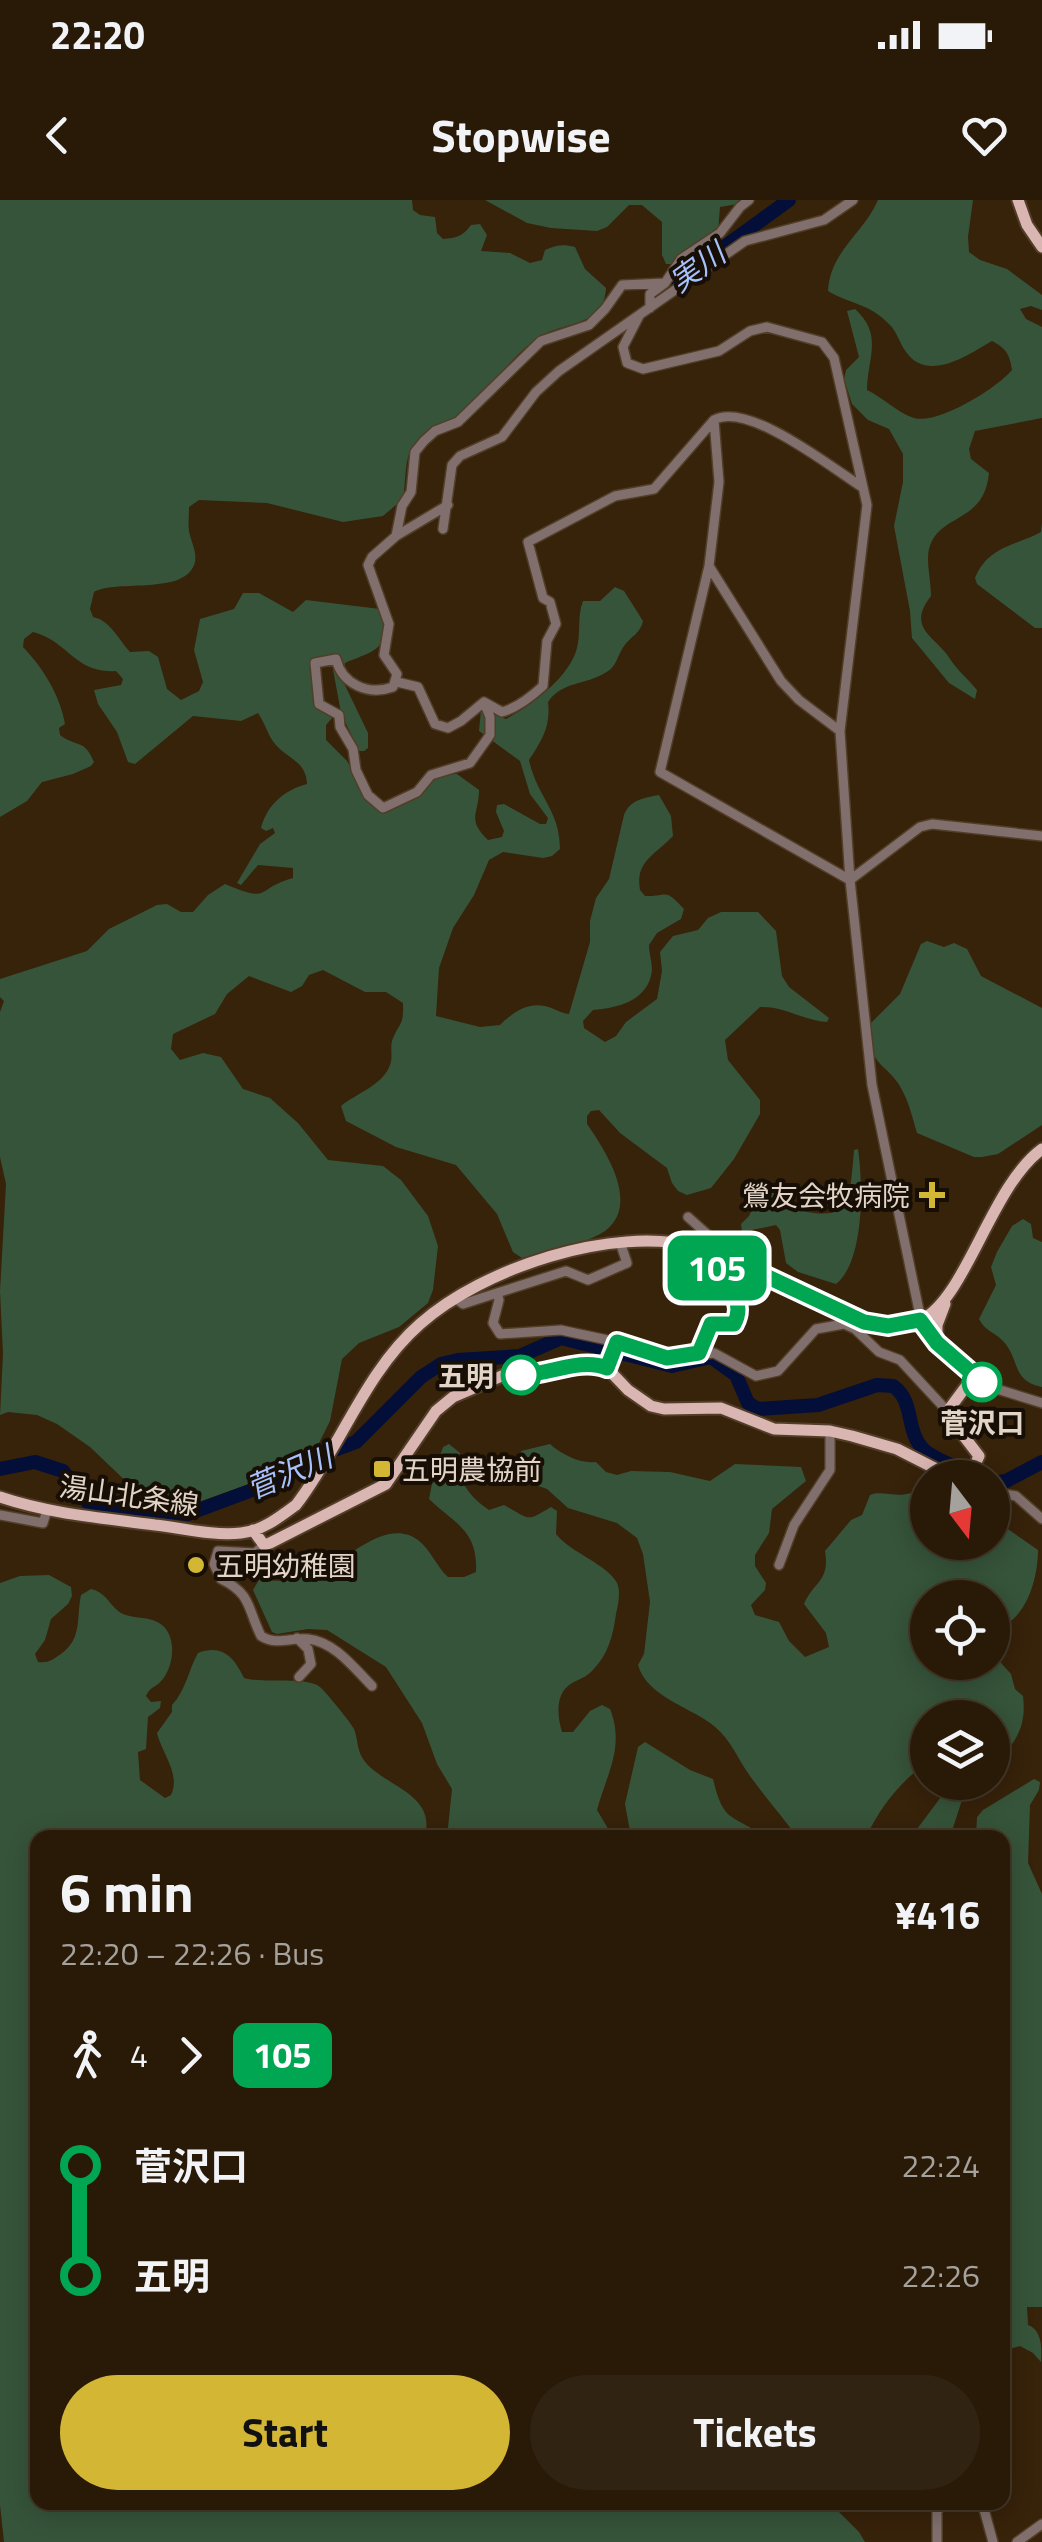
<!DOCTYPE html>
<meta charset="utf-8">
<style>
:root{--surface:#291a08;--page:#312312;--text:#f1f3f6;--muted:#a5a19c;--line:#453829;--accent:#d4b635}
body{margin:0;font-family:"Titillium Web","Noto Sans JP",sans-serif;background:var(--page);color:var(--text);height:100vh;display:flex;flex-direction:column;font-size:38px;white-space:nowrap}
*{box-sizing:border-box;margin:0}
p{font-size:32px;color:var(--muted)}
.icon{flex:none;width:55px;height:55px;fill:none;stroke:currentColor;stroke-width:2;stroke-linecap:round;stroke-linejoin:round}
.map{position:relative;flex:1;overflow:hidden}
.details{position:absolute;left:30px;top:1630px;width:980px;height:680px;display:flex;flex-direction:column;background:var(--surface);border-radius:20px;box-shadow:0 5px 25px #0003,0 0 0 2px var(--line)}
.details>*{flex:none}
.badge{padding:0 20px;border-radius:15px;font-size:35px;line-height:65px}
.needle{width:65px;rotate:164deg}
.tools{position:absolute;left:910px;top:1260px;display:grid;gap:20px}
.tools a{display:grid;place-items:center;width:100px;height:100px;border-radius:50%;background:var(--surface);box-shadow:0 5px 25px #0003,0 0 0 2px var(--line);font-size:50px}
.map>.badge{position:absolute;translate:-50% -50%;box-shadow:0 0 0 5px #fff}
.legs{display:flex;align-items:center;gap:15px;height:110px;padding:0 30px;font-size:32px}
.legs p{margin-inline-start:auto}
.summary{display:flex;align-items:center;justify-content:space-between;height:170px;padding:0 30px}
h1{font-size:55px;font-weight:700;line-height:75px}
.button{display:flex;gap:20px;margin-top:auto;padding:20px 30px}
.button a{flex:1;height:115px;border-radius:60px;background:var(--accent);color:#111;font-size:40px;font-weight:700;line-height:115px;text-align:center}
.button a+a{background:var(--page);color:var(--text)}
ul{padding:0 30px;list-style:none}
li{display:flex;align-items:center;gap:35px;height:110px;font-size:38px}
li i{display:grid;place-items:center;width:15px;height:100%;margin:0 12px;background:currentColor}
li i::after{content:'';width:25px;height:25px;margin:-12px;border:8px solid;border-radius:50%;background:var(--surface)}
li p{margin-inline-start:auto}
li:first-child i{background:linear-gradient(#0000 50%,currentColor 0)}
li:last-child i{background:linear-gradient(currentColor 50%,#0000 0)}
.status{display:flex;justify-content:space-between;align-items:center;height:70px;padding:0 50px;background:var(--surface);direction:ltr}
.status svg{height:28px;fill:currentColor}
header{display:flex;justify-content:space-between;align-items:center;height:130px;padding:0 30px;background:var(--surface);font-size:45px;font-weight:700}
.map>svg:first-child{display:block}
</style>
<div class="status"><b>22:20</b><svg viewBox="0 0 49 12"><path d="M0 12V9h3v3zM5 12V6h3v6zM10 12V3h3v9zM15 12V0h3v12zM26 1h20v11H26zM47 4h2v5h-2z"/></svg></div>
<header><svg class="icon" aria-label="back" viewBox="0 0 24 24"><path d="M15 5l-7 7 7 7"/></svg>Stopwise<svg class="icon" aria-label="heart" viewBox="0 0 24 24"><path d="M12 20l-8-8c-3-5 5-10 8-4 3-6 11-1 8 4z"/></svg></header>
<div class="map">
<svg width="1042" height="2342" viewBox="0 0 1042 2342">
<rect width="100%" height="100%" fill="#37220a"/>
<path fill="#36543a" d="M 0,0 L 412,0 L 413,10 L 420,15 L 435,17 L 437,33 L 443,39 C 457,38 463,36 471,25 L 480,24 L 487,35 L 481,51 L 510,53 L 530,63 L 542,60 L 545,50 C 556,45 563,44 575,47 L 585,69 L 606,88 C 604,129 560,121 536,139 C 507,161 486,194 458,216 C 443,227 424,230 413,246 C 404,258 406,284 403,299 L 383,316 L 343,322 L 267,303 L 199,300 L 189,307 C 189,315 188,324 189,331 C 191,342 197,351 195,362 C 187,396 117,379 94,392 L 90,409 L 93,417 C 111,421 118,439 130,452 L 149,451 L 158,457 L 167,489 L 181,500 L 199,491 L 203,482 L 194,450 L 200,419 L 234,409 L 243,393 L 259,393 L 293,412 L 306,400 L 380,409 C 393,449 376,450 345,463 L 342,479 L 368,533 L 368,548 L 364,551 L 359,551 L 341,513 L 332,464 L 321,456 L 314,460 L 315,479 L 333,517 L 326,525 L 326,540 L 347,561 L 368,599 L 391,607 L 437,575 L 457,574 L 479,590 C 479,614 466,619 488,640 L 502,637 L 504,631 L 496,612 L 497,605 L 504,604 L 540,624 L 546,624 L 548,618 L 530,594 L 520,561 L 479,531 L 481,510 L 506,519 C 529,507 570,477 577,448 C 581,432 577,416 583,401 L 600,401 L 615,387 L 624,391 L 643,421 C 640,434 631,436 624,446 C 617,456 617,467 605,473 C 586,485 562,481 548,502 C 551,526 542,540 529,560 C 537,597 560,610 560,649 L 552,656 L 543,658 L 503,652 L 489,660 L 474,695 L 453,728 L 439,768 L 436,816 L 480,827 L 500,825 C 512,813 527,802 545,806 C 555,808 559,813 569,814 L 590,742 L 590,721 L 596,698 L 609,679 L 624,615 C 630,600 643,598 659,595 L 671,616 L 673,636 C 655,655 635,661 640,690 L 645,696 C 668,697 664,687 684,709 L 681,719 L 657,733 L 649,745 C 649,753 652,762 652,770 C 649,801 617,808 593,810 L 583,821 L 584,828 L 605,842 L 616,836 L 626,822 L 657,799 L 662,771 L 660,752 L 673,736 L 698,730 L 708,718 L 721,712 L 758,712 L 776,731 L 782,776 L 789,787 L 829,818 L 827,822 C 802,820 784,806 760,807 L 725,840 L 728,860 L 760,900 L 760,914 L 734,959 L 711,988 L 687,995 L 678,991 L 672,983 L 667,968 L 620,933 L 599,910 L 591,911 L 587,916 L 587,924 C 605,950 641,1004 605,1031 C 587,1044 544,1051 522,1058 L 513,1052 L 497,1014 L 456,965 L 396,947 L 346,921 L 341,906 C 357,893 383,885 390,865 C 393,858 390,848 392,841 C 399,822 404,827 403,803 L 386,792 L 365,792 L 323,770 L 309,775 L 302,786 L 291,792 L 249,776 L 227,794 L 215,814 L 173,834 L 171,849 L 180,860 L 203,853 L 221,857 L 243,889 L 270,898 L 298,923 L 328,960 L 383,966 L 401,980 L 428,1016 L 438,1046 L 433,1090 L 428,1103 L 399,1127 L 359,1143 L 342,1159 L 330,1221 L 317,1247 L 263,1279 L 190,1305 L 133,1288 L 90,1247 L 57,1224 L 37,1215 L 8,1212 L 0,1215 L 3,1154 L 0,1091 L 6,984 L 0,957 L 0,812 L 4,801 L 0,797 L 0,779 L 87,751 L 109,729 L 157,705 L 167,704 L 181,712 L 193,712 L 208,695 L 225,684 C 272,704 254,689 293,678 L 293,668 L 258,665 L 241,685 L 237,683 L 260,644 L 275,633 L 273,628 L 266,631 L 261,628 C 267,605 284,590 307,584 C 306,561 289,560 275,544 C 268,536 265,523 258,513 L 241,521 L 193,516 L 135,564 L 128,562 L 117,532 L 98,504 L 94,490 L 121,485 L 123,479 L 116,471 C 75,474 67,440 33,432 L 24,439 L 23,447 C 43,468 60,495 65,524 L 59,528 L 60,535 C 77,548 84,538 94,562 L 91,566 L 73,574 L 42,582 L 27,601 L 0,617 Z
M 485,0 L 745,0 L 738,4 L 720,7 L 718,32 L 671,64 L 666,64 L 662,55 L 662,22 L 642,5 L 629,5 L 607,27 L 597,31 L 551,28 L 527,23 Z
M 878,0 L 973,0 L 968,37 L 969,52 L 980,60 L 1007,69 L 1042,95 L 1042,110 L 1031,106 L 1020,109 L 1026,119 L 1042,127 L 1042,218 L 975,231 L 969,249 L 971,259 L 989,273 C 984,325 939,312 929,349 C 926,362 931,381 931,396 C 905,429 937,437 950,459 C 958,471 967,478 977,490 L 975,499 L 949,483 L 912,438 L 910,411 L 894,326 L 903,282 L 903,254 L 889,229 L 868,220 L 852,204 L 844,179 L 846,170 L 859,157 L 847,111 L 855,109 C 884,135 867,159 867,190 C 884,198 896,212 914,218 C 938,225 997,188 1012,170 C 1010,155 1006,148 992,141 C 968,155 928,183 906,152 C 900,144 897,132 890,125 C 868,102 851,105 828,91 C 830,51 864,33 878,0 Z
M 1042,322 L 1042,428 L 1035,428 L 977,384 L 975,378 C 988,346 1015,346 1041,332 Z
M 927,741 L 944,747 L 954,743 L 967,749 L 981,776 L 1042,808 L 1042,925 L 998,954 L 982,957 L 974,957 L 917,933 C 913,920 910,906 904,894 C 890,861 867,871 870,824 L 900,794 L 921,744 Z
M 858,949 C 863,983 865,1061 836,1084 L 798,1072 L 786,1063 L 780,1030 L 776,1025 L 742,1032 L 741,1024 L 749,1016 L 761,991 L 774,985 L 779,986 L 784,1007 C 849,1023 849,1012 854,950 Z
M 1023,1019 L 1031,1024 L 1033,1038 L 1042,1042 L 1042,1187 C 1010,1180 1021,1159 1002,1140 C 994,1132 985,1131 979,1119 L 996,1085 L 991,1067 L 997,1052 L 1012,1026 Z
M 449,1244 L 460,1253 C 456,1279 468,1296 489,1310 L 504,1305 C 531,1320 526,1322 551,1307 L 557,1311 L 556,1334 C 571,1353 607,1364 617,1383 C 621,1392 618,1405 616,1414 C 613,1436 608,1455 592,1471 C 586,1477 580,1479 572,1483 C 555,1493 557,1515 562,1532 L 573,1532 L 590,1511 L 602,1505 L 610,1509 C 625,1547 607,1573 597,1610 L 613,1637 L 447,1637 L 452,1589 L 437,1564 L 422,1523 L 386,1467 L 327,1430 L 308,1429 L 277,1434 L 272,1432 L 253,1390 L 259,1380 L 283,1381 L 305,1365 L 326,1369 C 351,1355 389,1318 418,1340 C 431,1350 436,1366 448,1377 L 464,1377 L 476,1372 C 478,1330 455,1324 429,1299 L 432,1284 L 441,1274 L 440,1256 L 443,1247 Z
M 550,1244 C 561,1254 580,1264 596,1262 L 606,1272 L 617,1275 L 631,1271 L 670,1272 L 710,1281 L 735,1264 L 801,1267 L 806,1281 L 772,1309 L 769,1333 L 755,1355 L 755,1366 L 766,1383 L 765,1390 L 751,1405 L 755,1415 L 779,1422 L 789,1441 L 805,1457 L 829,1447 L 826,1433 L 804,1404 C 814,1381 830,1382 825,1351 L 851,1320 L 862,1315 L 870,1295 C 881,1290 896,1298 911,1293 L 927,1316 L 928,1342 L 992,1342 L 993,1325 L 1002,1325 L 1038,1350 C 1038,1380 1025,1424 993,1429 L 992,1398 L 928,1398 L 928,1462 L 992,1462 L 993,1454 L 1011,1474 L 1015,1489 L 1023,1496 C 1027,1528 1015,1544 993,1565 L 992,1518 L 928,1518 L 927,1563 C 900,1581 880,1608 866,1637 L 797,1637 C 782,1616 765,1597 750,1576 C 737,1558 732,1541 714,1526 C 691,1507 647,1497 638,1465 L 644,1454 L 650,1402 L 643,1354 L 637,1338 L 617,1323 L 568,1308 L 547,1289 L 527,1282 L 516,1270 L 521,1251 Z
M 49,1375 L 71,1387 L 72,1396 L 68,1404 L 51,1419 L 45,1440 L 35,1454 L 38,1462 C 49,1463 52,1460 61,1454 C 83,1438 76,1418 81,1395 L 91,1389 C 107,1393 109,1405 121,1413 C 131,1419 148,1416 159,1423 C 177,1433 175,1465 162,1480 C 156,1488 150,1486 146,1496 L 151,1502 L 161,1501 L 160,1508 L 148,1517 L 146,1549 L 138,1552 L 140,1580 L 165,1598 L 171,1595 C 181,1574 162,1554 157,1533 L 172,1512 L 172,1505 C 186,1490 188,1471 198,1453 C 222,1444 234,1457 244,1478 C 264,1484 306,1476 320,1487 C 326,1492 351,1523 354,1529 C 358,1539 357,1550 363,1559 C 381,1586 439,1593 424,1638 L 38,1638 L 38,2302 L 829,2302 L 859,2332 L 865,2342 L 4,2342 L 0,2305 L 0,1383 L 20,1376 Z
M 645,1542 L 690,1570 L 713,1579 C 724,1625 732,1613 765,1637 L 631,1637 L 625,1604 L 638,1547 Z
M 1034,1579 L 1040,1582 L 1039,1590 L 1030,1605 L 1028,1663 L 1042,1694 L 1042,2107 L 1027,2107 L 1028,2125 C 1042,2130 1042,2148 1041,2162 L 1033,2153 L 1020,2146 L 1003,2151 L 1002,1638 L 976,1637 L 977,1617 L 983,1610 Z
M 947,1589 L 955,1589 L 963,1597 L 950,1637 L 911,1637 Z"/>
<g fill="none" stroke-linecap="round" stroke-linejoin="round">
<path stroke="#030f38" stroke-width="14" d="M 654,98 L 789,0
M 0,1269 L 35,1262 L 63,1271 L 89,1304 L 188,1314 L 263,1286 L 313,1258 L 356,1242 L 421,1177 L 441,1164 L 458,1160 L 520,1156 L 561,1138 L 672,1166 L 711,1157 L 736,1175 L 748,1203 L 758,1209 L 818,1205 L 877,1185 L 893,1186 C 915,1201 905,1230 923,1249 C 933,1259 952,1265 965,1271
M 992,1283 L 1006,1281 L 1042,1262"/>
<g stroke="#523e28" stroke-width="12">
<path id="minor" d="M 650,108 L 650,94 L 665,83 L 681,59 L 720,33 L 740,7 L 749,0
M 639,116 L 623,147 L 627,163 L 643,169 L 719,151 L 750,131 L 767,127 L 822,142 L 834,158 L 867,305 L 840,531 L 850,680 L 872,885 L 921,1120
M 714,220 L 719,282 L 709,366 L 660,572 L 850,680
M 443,329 L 452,265 L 460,256 L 502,237 L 536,192 L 559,171 L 745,41 L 824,20 L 853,0
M 396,336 L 448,305
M 709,366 L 781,481 L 799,500 L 840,531
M 397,482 L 418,487 L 435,524 L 448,528 L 461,521 L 484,502 L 502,512 C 517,508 532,496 543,486 L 547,441 L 556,424 L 550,402 L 543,398 L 528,342 L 615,296 L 654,289 L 714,220 C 748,201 832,268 862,287
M 484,502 L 490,517 L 490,535 L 470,563 L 431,575 L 417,592 L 383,608 L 368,595 L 356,570 L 353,549 L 340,527 L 339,515 L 319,504 L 315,463 L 336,459 C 342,484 368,496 393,487 L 397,474 L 384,455 L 389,424 L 368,365 L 372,357 L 396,336 L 402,306 L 411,292 L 415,252 L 424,241 L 435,231 L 458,222 L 541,141 L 589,125 L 605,109 L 622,85 L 665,83
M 850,680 L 920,627 L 932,624 L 1042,636
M 688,1017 L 717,1043 L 727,1047 L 715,1062 C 721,1086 748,1098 733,1124 L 711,1124 L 699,1153
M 497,1093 L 566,1071 L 588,1080 L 627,1063 L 620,1042
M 455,1098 L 463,1104 L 497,1093 L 499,1100 L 493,1123 L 500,1134 L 561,1130 L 617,1142 L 667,1158 L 714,1153 L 756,1176 L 778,1171 L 816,1129 L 844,1124 L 855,1129 L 879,1152 L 900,1160 L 950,1214
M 607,1168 L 617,1142
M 973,1177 L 1000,1190 L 1042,1203
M 992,1292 L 1016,1296 L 1042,1319
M 0,1315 L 43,1323 L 47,1310
M 264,1345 L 255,1353 L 218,1351 L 214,1364 L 221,1379 C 252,1394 247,1408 261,1436 C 276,1446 292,1437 308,1439 C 335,1442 354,1468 372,1486
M 779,1365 L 794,1325 L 830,1270 L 830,1231
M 297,1438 L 308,1449 L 311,1464 L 299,1477
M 982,2302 L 993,2342
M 937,2342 L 937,2312 L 942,2302
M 1017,2342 L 1042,2324"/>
</g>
<g stroke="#523e28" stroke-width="15">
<path id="major" d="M 1018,0 L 1027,25 L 1042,47
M 921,1120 L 937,1143 L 973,1177 L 950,1208 L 953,1222 L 979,1256 L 969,1278
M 937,1143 L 937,1125 L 945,1104
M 0,1297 C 50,1314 103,1318 155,1325 C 182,1328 213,1336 241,1333 C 262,1331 280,1317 296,1305 C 340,1248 365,1172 420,1124 C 483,1068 613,1025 696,1047 C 759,1063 862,1147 921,1120 C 966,1099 991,986 1042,949
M 253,1330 L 264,1345 L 270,1343 L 386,1284 L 436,1211 L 453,1197 L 504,1175 L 540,1175 L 582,1164 L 607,1168 L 628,1190 L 651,1206 L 664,1209 L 721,1208 L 774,1229 L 830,1231 L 852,1236 L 897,1249 L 954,1278"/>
</g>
<use href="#minor" stroke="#806f6c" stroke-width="9"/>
<use href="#major" stroke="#dab6b2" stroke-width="11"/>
</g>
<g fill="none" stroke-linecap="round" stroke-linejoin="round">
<g stroke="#fff" stroke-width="22">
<path id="line-1" d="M 521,1175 C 549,1175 580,1157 607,1168 L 617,1142 L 667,1158 L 699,1153 L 711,1124 L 734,1124 C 748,1098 721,1087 716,1062 L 721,1055 L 864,1122 L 888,1126 L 920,1120 L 937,1143 L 982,1182"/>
</g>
<use href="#line-1" stroke="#00a651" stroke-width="15"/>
</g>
<g fill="#d4b635" stroke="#170e05" stroke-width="4">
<path d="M927 980h10v10h10v10h-10v10h-10v-10h-10v-10h10z"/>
<rect x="372" y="1259" width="20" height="20" rx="5"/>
<circle cx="196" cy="1365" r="10"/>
</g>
<g fill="#fff" stroke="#00a651" stroke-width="5">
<circle cx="521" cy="1175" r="18"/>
<circle cx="982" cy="1182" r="18"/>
</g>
<g text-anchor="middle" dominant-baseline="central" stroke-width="8" stroke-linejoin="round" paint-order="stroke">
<g font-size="28" fill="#e2d4c6" stroke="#170e05" text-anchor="start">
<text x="910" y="995" text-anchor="end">鶯友会牧病院</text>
<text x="402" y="1269">五明農協前</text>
<text x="216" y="1365">五明幼稚園</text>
</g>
<g font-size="28" font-weight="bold" fill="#e2d4c6" stroke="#170e05" text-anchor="end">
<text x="494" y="1175">五明</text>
<text x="982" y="1222" text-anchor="middle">菅沢口</text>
</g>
<g font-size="28" fill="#e2d4c6" stroke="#170e05">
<text transform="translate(129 1295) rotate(8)">湯山北条線</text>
</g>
<g font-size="30" font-style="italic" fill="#a6c1fc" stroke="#170e05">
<text transform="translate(697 67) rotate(-36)">実川</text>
<text transform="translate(289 1272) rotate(-23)">菅沢川</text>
</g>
</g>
</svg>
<div class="tools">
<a><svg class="needle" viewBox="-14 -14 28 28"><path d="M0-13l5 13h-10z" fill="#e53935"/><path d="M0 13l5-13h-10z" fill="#a5a19c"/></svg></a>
<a><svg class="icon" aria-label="locate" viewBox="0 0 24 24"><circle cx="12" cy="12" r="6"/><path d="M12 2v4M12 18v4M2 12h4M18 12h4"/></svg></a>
<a><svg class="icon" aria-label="layers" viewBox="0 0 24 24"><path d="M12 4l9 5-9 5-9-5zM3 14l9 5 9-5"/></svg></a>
</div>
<b class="badge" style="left:717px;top:1068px;background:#00a651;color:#fff">105</b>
<section class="details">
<div class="summary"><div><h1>6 min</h1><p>22:20 – 22:26 · Bus</p></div><b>¥416</b></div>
<div class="legs"><svg class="icon" aria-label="walk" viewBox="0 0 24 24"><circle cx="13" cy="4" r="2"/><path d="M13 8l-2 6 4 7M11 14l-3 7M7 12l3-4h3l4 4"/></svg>4<svg class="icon" aria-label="forward" viewBox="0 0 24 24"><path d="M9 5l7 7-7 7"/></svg><b class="badge" style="background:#00a651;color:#fff">105</b></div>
<ul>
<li><i style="color:#00a651"></i><b>菅沢口</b><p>22:24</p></li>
<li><i style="color:#00a651"></i><b>五明</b><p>22:26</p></li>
</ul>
<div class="button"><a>Start</a><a>Tickets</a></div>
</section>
</div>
